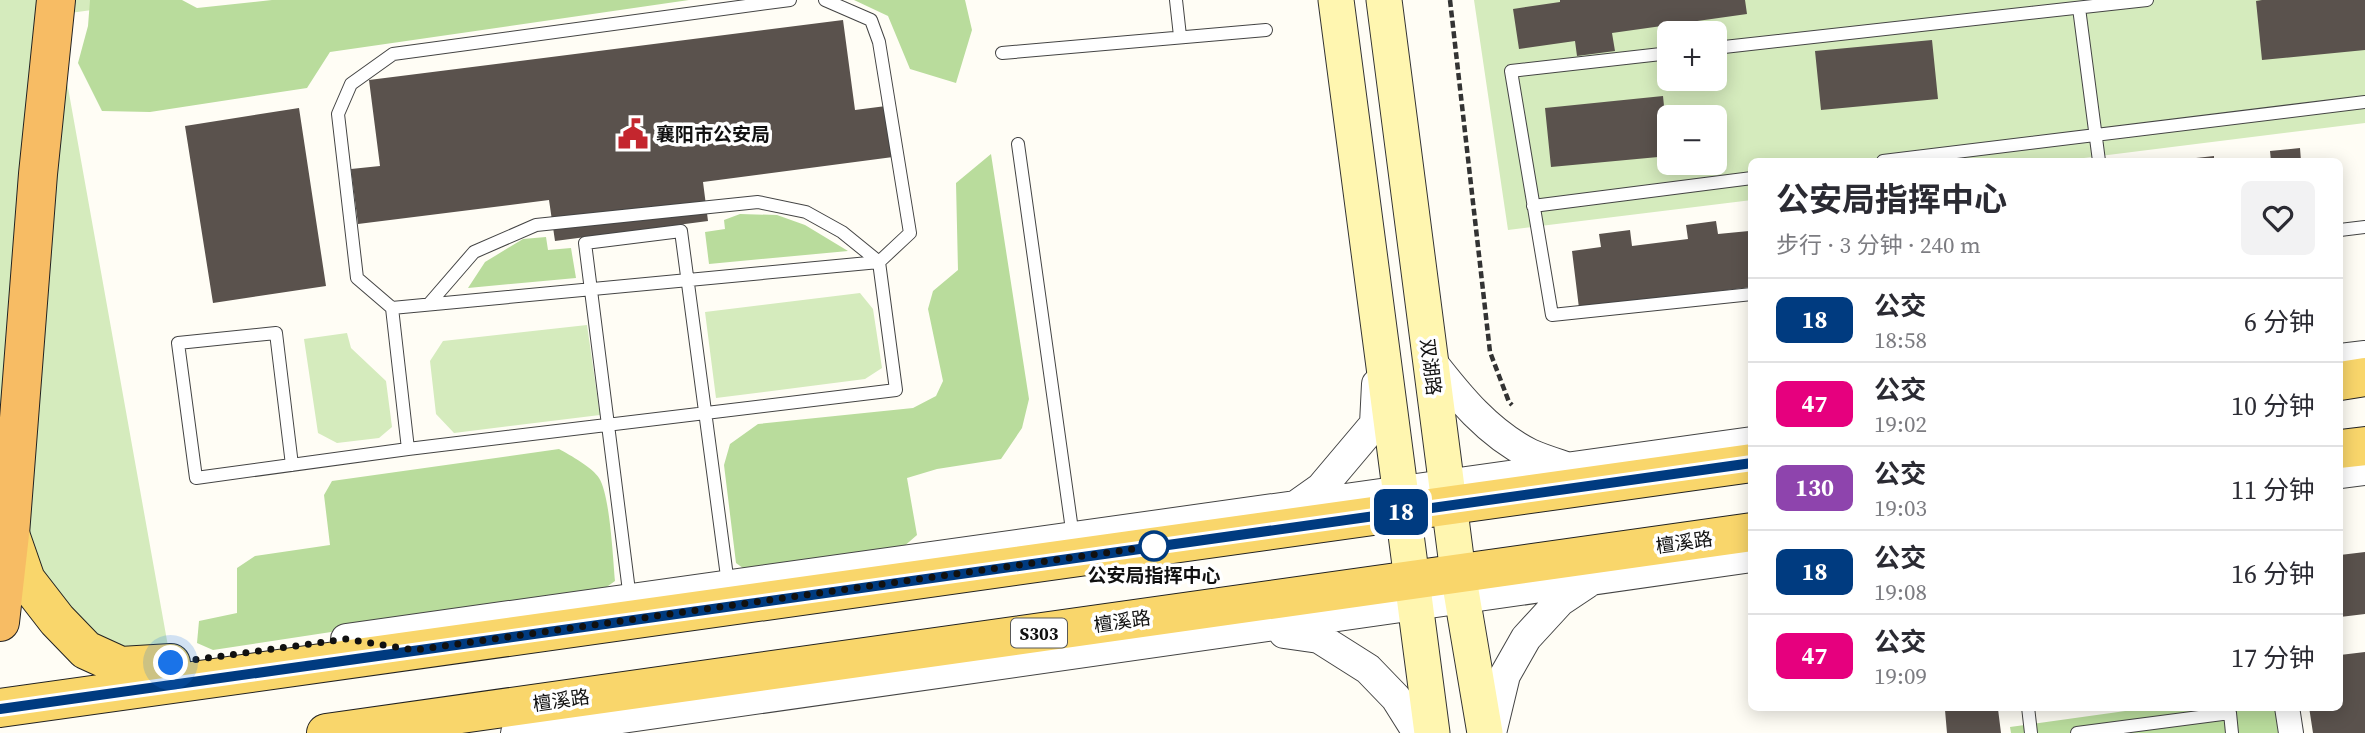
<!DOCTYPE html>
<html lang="zh">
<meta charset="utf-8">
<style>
:root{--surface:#fff;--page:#f2f2f3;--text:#2b2b33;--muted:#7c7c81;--line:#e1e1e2}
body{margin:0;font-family:"Source Serif 4","Noto Sans SC",serif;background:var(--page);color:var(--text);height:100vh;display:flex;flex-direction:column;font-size:26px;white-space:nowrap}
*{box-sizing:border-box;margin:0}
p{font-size:23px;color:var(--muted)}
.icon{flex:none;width:38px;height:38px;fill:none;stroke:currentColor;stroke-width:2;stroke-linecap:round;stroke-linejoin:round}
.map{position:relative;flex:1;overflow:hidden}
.panel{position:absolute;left:1748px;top:158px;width:595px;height:553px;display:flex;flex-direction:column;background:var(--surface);border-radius:10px;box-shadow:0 4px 18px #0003}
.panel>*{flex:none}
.badge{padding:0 14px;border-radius:10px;font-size:24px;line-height:46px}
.fabs{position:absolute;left:1657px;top:21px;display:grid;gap:14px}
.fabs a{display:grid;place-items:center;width:70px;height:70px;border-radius:10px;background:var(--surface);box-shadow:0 4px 18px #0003;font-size:35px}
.you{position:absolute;width:35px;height:35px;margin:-18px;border:5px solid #fff;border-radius:50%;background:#1a73e8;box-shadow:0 0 0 10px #1a73e833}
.map>.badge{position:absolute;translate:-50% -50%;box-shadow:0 0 0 4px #fff}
.round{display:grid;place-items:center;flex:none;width:74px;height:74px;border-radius:10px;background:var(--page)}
.head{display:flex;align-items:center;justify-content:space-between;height:119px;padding:0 28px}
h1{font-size:33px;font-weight:700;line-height:52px}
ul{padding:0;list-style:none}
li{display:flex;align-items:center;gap:21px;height:84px;padding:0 28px;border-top:2px solid var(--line)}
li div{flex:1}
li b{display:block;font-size:26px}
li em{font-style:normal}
li .badge{min-width:77px;font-weight:700;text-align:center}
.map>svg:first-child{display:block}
</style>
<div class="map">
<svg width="2365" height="733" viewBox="0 0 2365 733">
<rect width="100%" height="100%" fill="#fffdf5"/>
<path fill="#d5ebbd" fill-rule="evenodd" d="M 0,0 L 166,0 L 55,15 L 171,663 L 121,666 L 0,534 Z
M 1474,0 L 2365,0 L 2365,123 L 2060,161 L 1752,161 L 1752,200 L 1508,230 ZM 1670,33 L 1715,33 L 1715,79 L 1670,79 ZM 1670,117 L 1715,117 L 1715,163 L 1670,163 Z
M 860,293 L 873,309 L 882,368 L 865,379 L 716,398 L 705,312 Z
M 587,325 L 600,415 L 454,433 L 436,414 L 430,361 L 443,341 Z
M 347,333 L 351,348 L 386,381 L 392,427 L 379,438 L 337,443 L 318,433 L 304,339 Z"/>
<path fill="#b9dc9c" d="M 90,0 L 182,0 L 197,8 L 272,0 L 689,0 L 330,52 L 307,88 L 150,112 L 102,111 L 78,63 L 88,26 Z
M 854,0 L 965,0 L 972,30 L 956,83 L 910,69 L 888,16 Z
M 991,154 L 1029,399 L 1022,428 L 1001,459 L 937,469 L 907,478 L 917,535 L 902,548 L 747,571 L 736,563 L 724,465 L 730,444 L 758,424 L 913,408 L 936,396 L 943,381 L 928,309 L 933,291 L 958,270 L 956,183 Z
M 740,214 L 777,215 L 805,225 L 848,251 L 709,264 L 705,232 L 725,229 L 724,220 Z
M 546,237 L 548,250 L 571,248 L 576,278 L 468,288 L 485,262 L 523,239 Z
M 559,449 C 570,455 593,468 599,478 C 610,495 613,559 615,581 L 601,591 L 213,650 L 197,643 L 199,621 L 237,613 L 237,568 L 255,556 L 330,545 L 324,495 L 332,481 Z
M 2154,707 L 2275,707 L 2278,733 L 2011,733 L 2010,727 Z"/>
<path fill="#5a524d" d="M 1560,0 L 1745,0 L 1747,14 L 1612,33 L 1615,51 L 1577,56 L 1575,41 L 1519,49 L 1513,9 L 1560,2 Z
M 2262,0 L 2365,0 L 2365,50 L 2262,60 L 2256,1 Z
M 843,20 L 855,110 L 886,106 L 893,157 L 703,182 L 708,221 L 555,241 L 549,200 L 358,224 L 351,169 L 380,166 L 369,80 Z
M 1932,40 L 1938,99 L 1821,110 L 1815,51 Z
M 1663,96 L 1669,156 L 1551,167 L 1545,108 Z
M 299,108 L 326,286 L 213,303 L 185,126 Z
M 2300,148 L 2301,161 L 2271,161 L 2270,151 Z
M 2214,156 L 2214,161 L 2187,161 L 2187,159 Z
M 1716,221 L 1718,234 L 1749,231 L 1752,287 L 1579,308 L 1572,251 L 1601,247 L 1599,234 L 1630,230 L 1632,246 L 1688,239 L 1686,225 Z
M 2365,552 L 2365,614 L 2340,617 L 2340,555 Z
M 2365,652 L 2365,733 L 2313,733 L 2309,707 L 2340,707 L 2340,655 Z
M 1947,707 L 1982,707 L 1983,710 L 1998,709 L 2001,733 L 1947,733 L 1945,710 Z"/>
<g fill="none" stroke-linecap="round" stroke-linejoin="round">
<g stroke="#444" stroke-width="14">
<path id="service" d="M 1176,0 L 1180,36
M 2079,8 L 2099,161
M 1715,48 L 2147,0
M 1002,53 L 1266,30
M 1670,53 L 1511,71 L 1552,315 L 1752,294
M 1018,144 L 1073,537
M 1883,161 L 2365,102
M 1533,206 L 1752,178
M 2340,230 L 2365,227
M 879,262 L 896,390 L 408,449 L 392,308 Z
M 429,304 L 474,252 L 536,225 L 758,202 L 806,212 L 842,232 L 879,262 L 910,233 L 879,42 L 871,20 L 825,0
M 392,308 L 357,278 L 338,114 L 351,84 L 393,54 L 790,0
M 292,465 L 276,333 L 178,343 L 196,478 L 408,449
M 630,599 L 585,243 L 681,231 L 728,584
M 2028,707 L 2031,733
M 2077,733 L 2230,713 L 2232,733"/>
</g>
<g stroke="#444" stroke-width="26">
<path id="minor" d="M 2287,707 L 2291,733"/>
</g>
<g stroke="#444" stroke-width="32">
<path id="tertiary" d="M 2340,359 L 2365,356
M 1431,361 C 1459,397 1488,433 1530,454 C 1541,459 1554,463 1566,467
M 2340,473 L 2365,470
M 1297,505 L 1321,488 L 1375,424 L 1377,384
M 1284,633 L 1319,638 L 1368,669 L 1396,698 L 1418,733
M 346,639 L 1752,442
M 516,733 L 1752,557
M 1491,733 L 1505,675 L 1526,638 L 1560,601 L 1587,583"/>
</g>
<g stroke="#333" stroke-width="37">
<path id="secondary" d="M 1336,0 L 1432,733
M 1384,0 L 1458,573 L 1485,733"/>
</g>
<g stroke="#222" stroke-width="40">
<path id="primary" d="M 2340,381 L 2365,377
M 2340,449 L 2365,446
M 10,534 L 26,580 L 57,620 L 86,650 L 121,666 L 171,663
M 0,708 L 1752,463
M 326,733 L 1752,532"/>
</g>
<g stroke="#222" stroke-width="40">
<path id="trunk" d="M 0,622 L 10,534 L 38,174 L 56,0"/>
</g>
<path stroke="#333" stroke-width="4.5" stroke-dasharray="7 3.5" stroke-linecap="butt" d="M 1450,0 L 1490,352 L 1509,402 L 1512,405"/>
<use href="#service" stroke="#fff" stroke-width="12"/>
<use href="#minor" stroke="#fff" stroke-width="24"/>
<use href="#tertiary" stroke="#fff" stroke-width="30"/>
<use href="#secondary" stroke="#fff6b0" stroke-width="35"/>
<use href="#primary" stroke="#f9d66b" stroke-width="38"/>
<use href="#trunk" stroke="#f7bc64" stroke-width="38"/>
</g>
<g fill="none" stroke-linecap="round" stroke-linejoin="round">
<g stroke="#fff" stroke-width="16">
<path id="line" d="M 0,709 L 1752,463"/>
</g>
<use href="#line" stroke="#003b80" stroke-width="10"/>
<path stroke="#111" stroke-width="7" stroke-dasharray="0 12.6" d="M 171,663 L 346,639 L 415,650 L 1154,546"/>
</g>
<defs>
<g id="civic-bare" transform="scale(2.415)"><path d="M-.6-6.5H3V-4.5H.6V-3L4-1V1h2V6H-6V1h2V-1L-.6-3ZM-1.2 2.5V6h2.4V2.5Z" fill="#c4262e" stroke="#fff" stroke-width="2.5" paint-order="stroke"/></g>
</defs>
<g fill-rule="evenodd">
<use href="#civic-bare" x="633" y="134"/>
</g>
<circle fill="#fff" stroke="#003b80" stroke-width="3.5" cx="1154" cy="546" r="14"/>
<g text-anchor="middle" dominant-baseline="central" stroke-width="7" stroke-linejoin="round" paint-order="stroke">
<rect fill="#fff" stroke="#585858" stroke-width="2" x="1011" y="618.5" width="56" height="29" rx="5"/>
<g font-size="18" font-weight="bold" fill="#111">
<text x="1039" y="633">S303</text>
</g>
<g font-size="19" font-weight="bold" fill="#111" stroke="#fff" text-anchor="start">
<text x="656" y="134">襄阳市公安局</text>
</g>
<g font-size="19" fill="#111" stroke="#fff">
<text transform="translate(1431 367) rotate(83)">双湖路</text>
<text transform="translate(1684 542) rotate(-8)">檀溪路</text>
<text transform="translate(1122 621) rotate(-8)">檀溪路</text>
<text transform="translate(561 700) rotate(-8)">檀溪路</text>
</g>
<g font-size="19" font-weight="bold" fill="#111" stroke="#fff">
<text x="1154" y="575">公安局指挥中心</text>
</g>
</g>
</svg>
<div class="fabs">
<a>+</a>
<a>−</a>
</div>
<div class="you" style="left:171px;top:663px"></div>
<b class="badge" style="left:1401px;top:512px;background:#003b80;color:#fff">18</b>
<section class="panel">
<div class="head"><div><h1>公安局指挥中心</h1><p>步行 · 3 分钟 · 240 m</p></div><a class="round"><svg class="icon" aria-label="heart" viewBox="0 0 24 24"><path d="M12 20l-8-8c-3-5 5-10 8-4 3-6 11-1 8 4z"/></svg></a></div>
<ul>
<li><span class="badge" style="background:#003b80;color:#fff">18</span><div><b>公交</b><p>18:58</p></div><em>6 分钟</em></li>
<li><span class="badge" style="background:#e6007e;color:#fff">47</span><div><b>公交</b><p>19:02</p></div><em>10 分钟</em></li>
<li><span class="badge" style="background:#8e44ad;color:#fff">130</span><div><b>公交</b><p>19:03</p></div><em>11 分钟</em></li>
<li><span class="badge" style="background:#003b80;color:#fff">18</span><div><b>公交</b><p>19:08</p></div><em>16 分钟</em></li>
<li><span class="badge" style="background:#e6007e;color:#fff">47</span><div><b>公交</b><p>19:09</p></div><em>17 分钟</em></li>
</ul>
</section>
</div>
